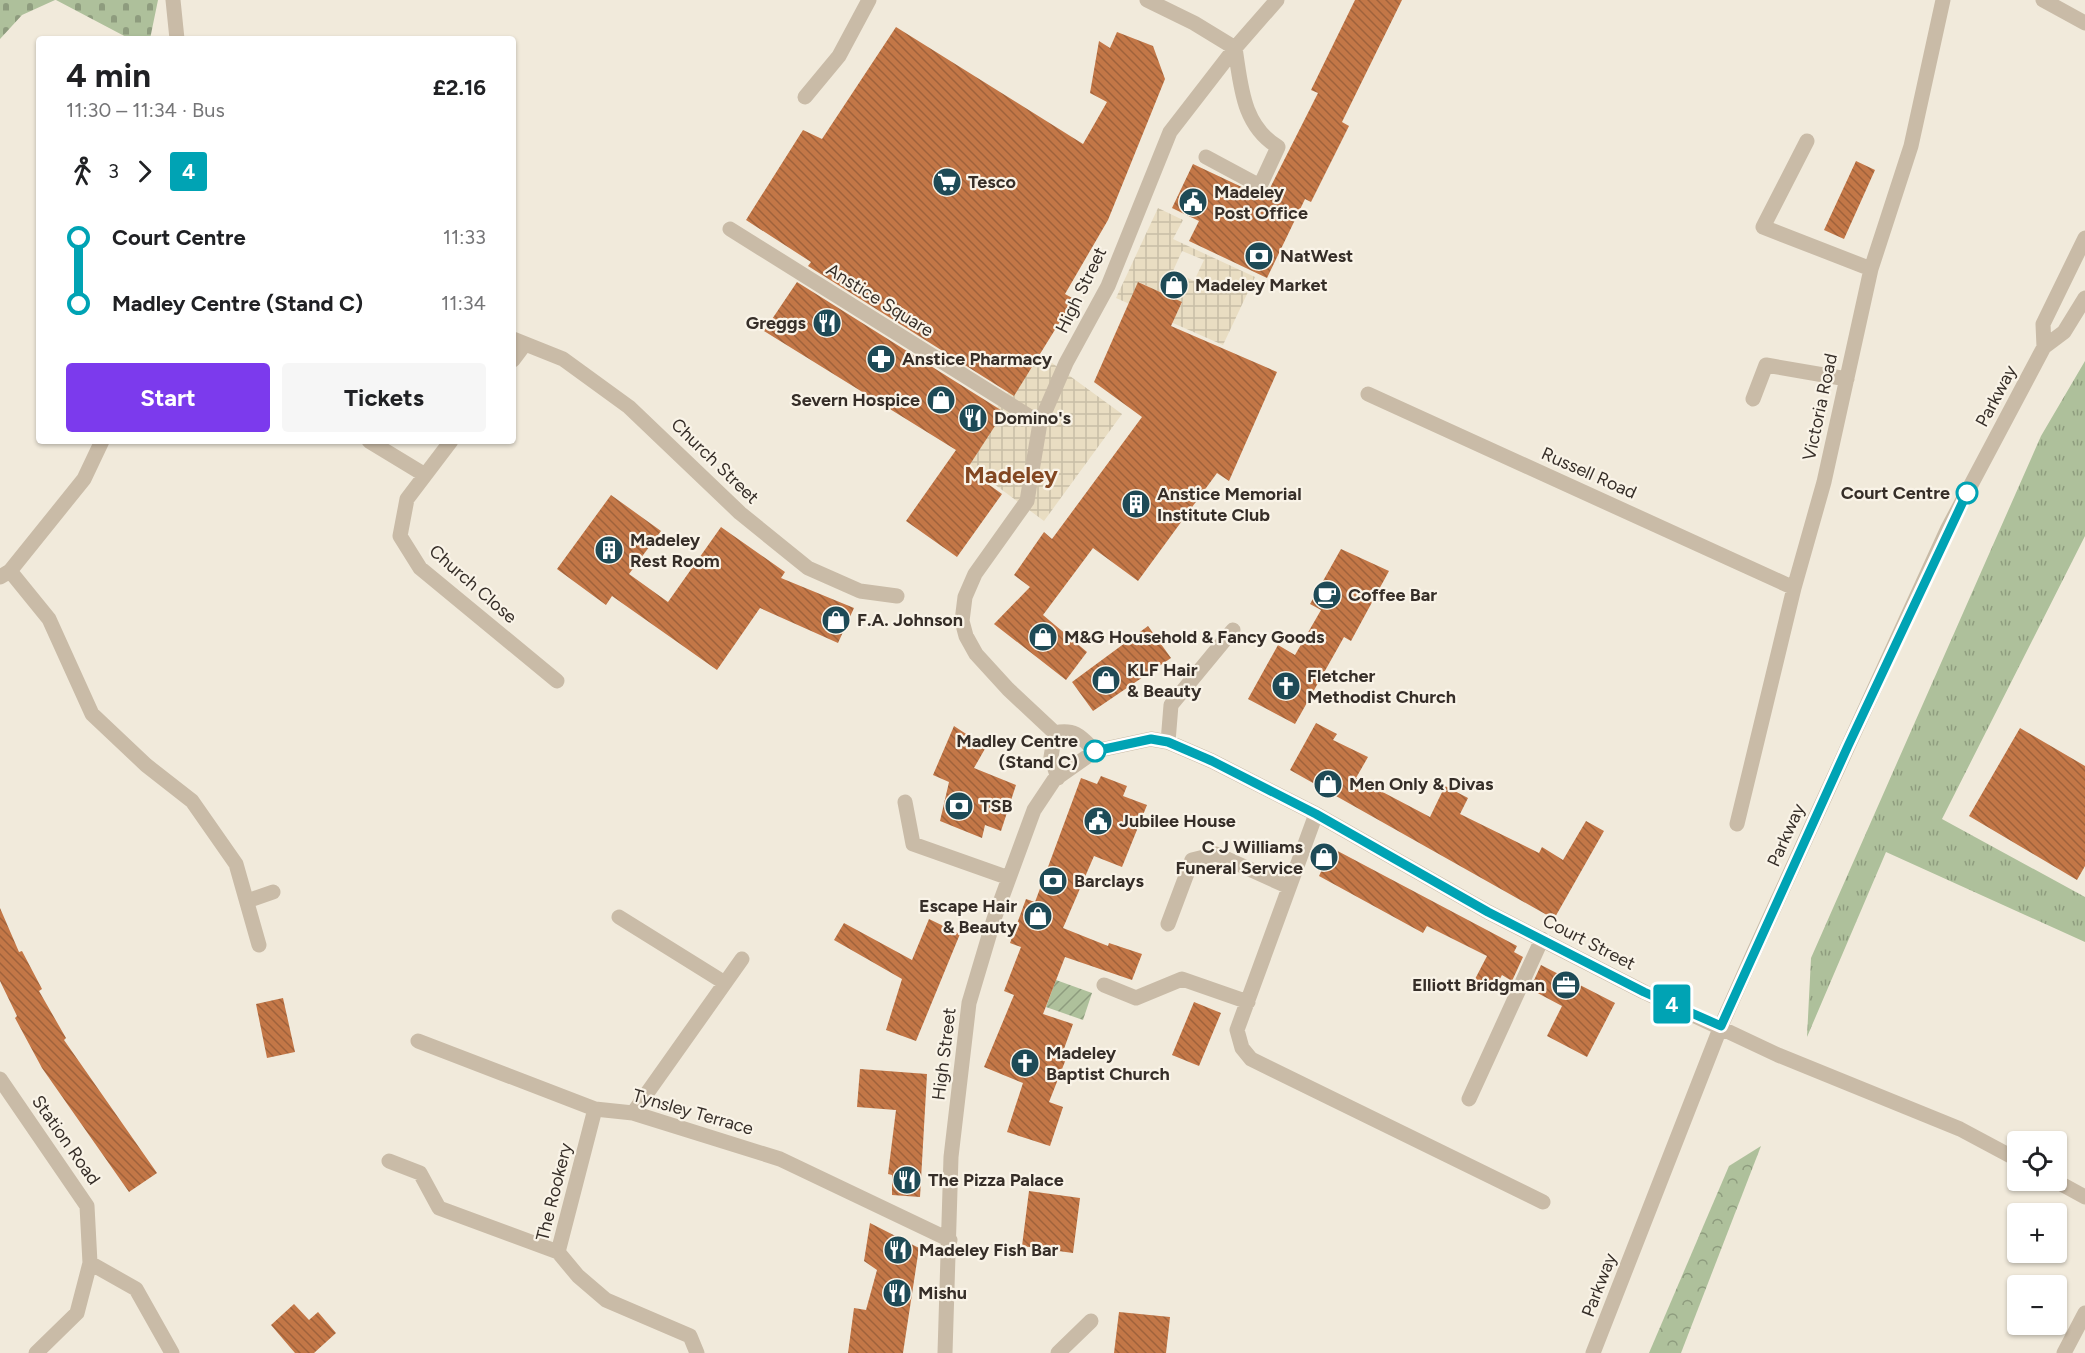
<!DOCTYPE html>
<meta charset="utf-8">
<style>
:root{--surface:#fff;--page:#f6f6f6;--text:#202124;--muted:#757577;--accent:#7c3aed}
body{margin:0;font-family:Figtree,sans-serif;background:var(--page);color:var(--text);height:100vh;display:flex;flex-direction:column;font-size:22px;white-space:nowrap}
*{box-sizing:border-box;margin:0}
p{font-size:20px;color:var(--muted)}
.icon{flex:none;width:33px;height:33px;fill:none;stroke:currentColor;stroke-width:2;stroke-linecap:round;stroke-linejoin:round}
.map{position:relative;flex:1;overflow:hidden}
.details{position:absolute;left:36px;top:36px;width:480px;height:408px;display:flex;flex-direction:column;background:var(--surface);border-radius:6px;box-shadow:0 2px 4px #0004}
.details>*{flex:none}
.badge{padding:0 12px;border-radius:4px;font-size:21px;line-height:39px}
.fabs{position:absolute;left:2007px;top:1131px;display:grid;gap:12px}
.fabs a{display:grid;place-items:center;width:60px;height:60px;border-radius:6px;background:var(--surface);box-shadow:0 2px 4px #0004;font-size:30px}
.map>.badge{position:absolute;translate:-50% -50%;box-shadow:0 0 0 3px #fff}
.legs{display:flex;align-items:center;gap:9px;height:66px;padding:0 30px;font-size:20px}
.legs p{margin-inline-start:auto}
.headline{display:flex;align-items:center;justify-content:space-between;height:102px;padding:0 30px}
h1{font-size:33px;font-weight:700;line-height:45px}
.button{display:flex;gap:12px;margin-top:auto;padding:12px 30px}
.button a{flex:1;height:69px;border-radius:6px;background:var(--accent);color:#fff;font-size:24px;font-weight:700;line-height:69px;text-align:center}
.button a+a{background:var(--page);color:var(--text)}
ul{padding:0 30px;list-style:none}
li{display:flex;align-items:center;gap:21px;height:66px;font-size:22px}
li i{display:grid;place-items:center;width:9px;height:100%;margin:0 8px;background:currentColor}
li i::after{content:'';width:15px;height:15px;margin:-8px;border:4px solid;border-radius:50%;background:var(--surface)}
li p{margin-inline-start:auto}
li:first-child i{background:linear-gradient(#0000 50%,currentColor 0)}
li:last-child i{background:linear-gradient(currentColor 50%,#0000 0)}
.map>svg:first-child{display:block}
</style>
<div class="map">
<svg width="2085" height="1353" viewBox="0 0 2085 1353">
<defs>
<pattern id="grass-tufts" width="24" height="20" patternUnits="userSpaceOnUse" patternTransform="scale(1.5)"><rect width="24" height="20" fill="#aec09b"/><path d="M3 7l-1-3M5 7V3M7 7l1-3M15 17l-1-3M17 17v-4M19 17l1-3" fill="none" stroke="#8e9c7e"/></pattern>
<pattern id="forest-crowns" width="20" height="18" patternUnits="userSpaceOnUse" patternTransform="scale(1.5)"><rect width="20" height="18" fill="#aec09b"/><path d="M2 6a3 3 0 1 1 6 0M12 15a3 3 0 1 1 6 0" fill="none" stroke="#8e9c7e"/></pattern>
<pattern id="cemetery-stones" width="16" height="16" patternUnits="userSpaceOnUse" patternTransform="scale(1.5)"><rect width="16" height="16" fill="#aec09b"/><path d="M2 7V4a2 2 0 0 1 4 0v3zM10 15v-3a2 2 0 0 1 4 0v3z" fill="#8e9c7e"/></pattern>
<pattern id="garden-furrows" width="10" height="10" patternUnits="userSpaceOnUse" patternTransform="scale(1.5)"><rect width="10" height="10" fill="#aec09b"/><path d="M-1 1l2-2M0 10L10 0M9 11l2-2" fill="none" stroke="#8e9c7e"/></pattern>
<pattern id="plaza-grid" width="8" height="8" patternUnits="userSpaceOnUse" patternTransform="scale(1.5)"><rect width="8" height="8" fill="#e9ddc2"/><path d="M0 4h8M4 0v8" fill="none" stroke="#c8bea7"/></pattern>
<pattern id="building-back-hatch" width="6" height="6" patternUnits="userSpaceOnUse" patternTransform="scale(1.5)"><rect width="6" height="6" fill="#c37747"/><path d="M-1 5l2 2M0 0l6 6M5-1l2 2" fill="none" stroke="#9f623b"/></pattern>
</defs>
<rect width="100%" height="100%" fill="#f1eadb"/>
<path fill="url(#grass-tufts)" d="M 2085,361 L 2085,536 L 1942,819 L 2085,897 L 2085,942 L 1886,852 L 1807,1037 L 1811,958 L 2041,436 Z"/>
<path fill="url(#forest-crowns)" d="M 1761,1146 L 1681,1353 L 1649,1353 L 1729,1166 Z"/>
<path fill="url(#cemetery-stones)" d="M 0,0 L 55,0 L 22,15 L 0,39 Z
M 56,0 L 158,0 L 150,39 L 130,39 Z"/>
<path fill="url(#garden-furrows)" d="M 1056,980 L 1092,993 L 1083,1020 L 1046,1007 Z"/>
<path fill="url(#plaza-grid)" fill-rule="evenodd" d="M 1158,208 L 1183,220 L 1173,239 L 1255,277 L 1223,345 L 1116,298 ZM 1182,251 L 1204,260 L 1194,281 L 1173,271 ZM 1139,282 L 1182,303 L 1175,317 L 1131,298 Z
M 1037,352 L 1122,414 L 1044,521 L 960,459 Z"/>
<path fill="url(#building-back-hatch)" d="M 1355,0 L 1402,0 L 1342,122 L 1349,126 L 1311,202 L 1305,199 L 1267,278 L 1189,241 L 1199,221 L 1172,208 L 1193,164 L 1265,198 L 1318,93 L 1311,90 Z
M 896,27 L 1083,144 L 1107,102 L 1090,93 L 1099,41 L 1110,48 L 1117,32 L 1153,46 L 1165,79 L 1108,220 L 1065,294 L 1074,299 L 1014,396 L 808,266 L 811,262 L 746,220 L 803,130 L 822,139 Z
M 1856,161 L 1875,170 L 1844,239 L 1824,230 Z
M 797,282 L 1004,412 L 967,469 L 1002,494 L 957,557 L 906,521 L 956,450 L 764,331 Z
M 1138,282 L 1182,302 L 1171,326 L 1277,372 L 1229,481 L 1217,473 L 1138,581 L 1093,548 L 1043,615 L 1087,652 L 1066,680 L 994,624 L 1030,587 L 1014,575 L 1044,532 L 1052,539 L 1142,417 L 1094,382 Z
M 611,495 L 661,531 L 629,574 L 668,602 L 721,527 L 785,572 L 781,578 L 854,608 L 838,643 L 760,608 L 717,670 L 612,596 L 606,605 L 557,569 Z
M 1341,549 L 1389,571 L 1351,641 L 1344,637 L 1295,724 L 1248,699 L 1278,645 L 1295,655 L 1321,610 L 1310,604 Z
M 1148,626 L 1171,658 L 1093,711 L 1072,682 Z
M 1316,723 L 1337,734 L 1333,740 L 1368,757 L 1356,778 L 1430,817 L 1445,786 L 1468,798 L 1460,814 L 1539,853 L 1542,847 L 1563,860 L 1586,821 L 1604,831 L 1554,919 L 1290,770 Z
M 954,726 L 986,747 L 974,768 L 1016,785 L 1001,831 L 985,825 L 982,838 L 940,821 L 949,782 L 933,775 Z
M 2020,728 L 2085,766 L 2085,866 L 2077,880 L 1969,816 Z
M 1101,776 L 1127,786 L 1123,796 L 1147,805 L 1122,867 L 1094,856 L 1063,928 L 1108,946 L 1109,943 L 1142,954 L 1132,980 L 1065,957 L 1043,1014 L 1073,1024 L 1061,1057 L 1066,1059 L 1049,1102 L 1063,1107 L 1050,1146 L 1007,1132 L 1023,1083 L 984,1067 L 1014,995 L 1004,991 L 1021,947 L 1010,943 L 1026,899 L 1035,902 L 1081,778 L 1097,784 Z
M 1332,848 L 1517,946 L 1514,952 L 1523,957 L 1512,981 L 1502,975 L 1493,991 L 1474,981 L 1487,956 L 1427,926 L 1423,933 L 1319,876 Z
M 0,908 L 19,952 L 22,951 L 42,989 L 39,991 L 66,1038 L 64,1040 L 157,1173 L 129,1192 L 42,1068 L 15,1018 L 17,1016 L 0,981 Z
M 929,919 L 960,934 L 916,1041 L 886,1030 L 902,979 L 834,940 L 844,923 L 912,960 Z
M 1541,965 L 1615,1003 L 1587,1057 L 1547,1036 L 1562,1006 L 1530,989 Z
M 283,998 L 295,1052 L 267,1058 L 256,1004 Z
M 1194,1002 L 1221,1013 L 1199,1066 L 1172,1055 Z
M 860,1069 L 927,1074 L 920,1197 L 892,1195 L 892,1175 L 888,1174 L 896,1110 L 857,1107 Z
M 1029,1191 L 1080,1198 L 1073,1253 L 1022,1246 Z
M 870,1223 L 919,1248 L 903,1353 L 848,1353 L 854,1308 L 866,1310 L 877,1270 L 864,1261 Z
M 294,1304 L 309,1320 L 318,1312 L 336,1333 L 314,1353 L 295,1353 L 271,1325 Z
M 1119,1312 L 1170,1317 L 1166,1353 L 1114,1353 Z"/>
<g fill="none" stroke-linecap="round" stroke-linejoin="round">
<path stroke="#c9bba7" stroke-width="15" d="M 173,0 L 177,39
M 1147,0 L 1194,23 L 1235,48
M 2043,0 L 2085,23
M 805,97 L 839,56 L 869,0
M 1807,141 L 1763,227 L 1871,269
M 1206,157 L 1260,186 L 1278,147 C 1242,125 1241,85 1235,48
M 730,229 L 1040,423
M 513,339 L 563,359 L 629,407 L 740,513 L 808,568 L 860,591 L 897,596
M 2044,347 L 2043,324 L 2085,238
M 513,360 L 525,344
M 1368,394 L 1794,588
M 1753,399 L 1766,365 L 1847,379
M 369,441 L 425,475
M 451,441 L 407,499 L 400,536 L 420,568 L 557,681
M 10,571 L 49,619 L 92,714 L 146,765 L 192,801 L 236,864 L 259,945
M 0,577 L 10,571 L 84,479 L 102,441
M 1055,733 L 1008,689 L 976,654 L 966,636 L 962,621 L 965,597 L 975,574 L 1027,501 L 1040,423 L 1066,363 L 1108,286 L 1170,132 L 1235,48 L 1277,0
M 1055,733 C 1075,728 1082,738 1095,751
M 1055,733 L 1051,757 L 1058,778
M 1168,742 L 1171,705 L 1233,630
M 905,802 L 913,844 L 1009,878
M 1316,814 L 1237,1030 L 1242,1048 L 1251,1059 L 1543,1202
M 1737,824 L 1794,588 L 1824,482 L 1871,269 L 1911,146 L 1943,0
M 247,901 L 273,892
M 619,917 L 725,983 L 633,1113
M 1168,924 L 1192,860 L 1216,854 L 1289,887
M 725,983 L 742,959
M 1104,985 L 1136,998 L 1182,979 L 1248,1002
M 418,1041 L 595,1109 L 633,1113 L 780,1159 L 950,1240
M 0,1079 L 87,1206 L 90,1263 L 77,1313 L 36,1353
M 1469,1099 L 1542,939
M 595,1109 L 558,1252 L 578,1276 L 606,1300 L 690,1336 L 697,1353
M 389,1161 L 420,1173 L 439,1208 L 558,1252
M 2054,1180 L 2085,1197
M 90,1263 L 136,1289 L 172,1353
M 945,1353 L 951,1157 L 969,1003 L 994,919 L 1034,810 L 1054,780 L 1095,751 L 1151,739 L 1168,742 L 1212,761 L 1316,814 L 1488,912 L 1644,992 L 1778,1055 L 1960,1129 L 2018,1160
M 1058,1353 L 1091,1321
M 1593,1353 L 1721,1026 L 1753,954 L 1947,530 L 2044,347 L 2064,332 L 2085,298
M 2064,1353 L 2085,1313"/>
</g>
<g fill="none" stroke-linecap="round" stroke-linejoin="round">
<g stroke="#fff" stroke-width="14">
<path id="line-1" d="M 1095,751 L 1151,739 L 1168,742 L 1212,761 L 1316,814 L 1488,912 L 1644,992 L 1721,1026 L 1848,746 L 1967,493"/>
</g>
<use href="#line-1" stroke="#00a3b4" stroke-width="9"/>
</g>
<defs>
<g id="supermarket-disc" transform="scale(1.5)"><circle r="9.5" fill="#1e4a56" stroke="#f9f3e7"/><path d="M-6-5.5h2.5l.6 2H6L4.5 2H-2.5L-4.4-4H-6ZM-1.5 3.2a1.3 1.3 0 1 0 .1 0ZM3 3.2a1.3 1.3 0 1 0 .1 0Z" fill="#fff"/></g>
<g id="civic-disc" transform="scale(1.5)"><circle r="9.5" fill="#1e4a56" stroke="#f9f3e7"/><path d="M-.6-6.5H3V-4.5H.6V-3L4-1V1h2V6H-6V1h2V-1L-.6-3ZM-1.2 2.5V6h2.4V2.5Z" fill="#fff"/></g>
<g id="bank-disc" transform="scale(1.5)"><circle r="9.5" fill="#1e4a56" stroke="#f9f3e7"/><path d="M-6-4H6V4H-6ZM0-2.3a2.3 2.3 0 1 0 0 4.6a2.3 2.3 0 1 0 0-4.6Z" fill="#fff"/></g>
<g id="shop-disc" transform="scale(1.5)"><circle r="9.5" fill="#1e4a56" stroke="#f9f3e7"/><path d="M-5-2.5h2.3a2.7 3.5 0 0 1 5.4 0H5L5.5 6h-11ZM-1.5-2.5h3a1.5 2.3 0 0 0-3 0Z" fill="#fff"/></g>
<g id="restaurant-disc" transform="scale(1.5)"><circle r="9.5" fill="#1e4a56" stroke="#f9f3e7"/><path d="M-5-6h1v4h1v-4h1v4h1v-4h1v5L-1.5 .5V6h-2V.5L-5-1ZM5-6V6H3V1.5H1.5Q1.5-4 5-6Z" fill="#fff"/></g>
<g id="pharmacy-disc" transform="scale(1.5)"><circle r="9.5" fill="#1e4a56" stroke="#f9f3e7"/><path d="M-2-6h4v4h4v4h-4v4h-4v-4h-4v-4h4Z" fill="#fff"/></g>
<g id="building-disc" transform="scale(1.5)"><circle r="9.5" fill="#1e4a56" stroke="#f9f3e7"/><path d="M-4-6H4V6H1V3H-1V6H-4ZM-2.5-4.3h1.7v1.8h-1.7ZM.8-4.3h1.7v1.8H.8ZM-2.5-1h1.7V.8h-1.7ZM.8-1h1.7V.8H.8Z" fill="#fff"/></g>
<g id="cafe-disc" transform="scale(1.5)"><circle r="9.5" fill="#1e4a56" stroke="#f9f3e7"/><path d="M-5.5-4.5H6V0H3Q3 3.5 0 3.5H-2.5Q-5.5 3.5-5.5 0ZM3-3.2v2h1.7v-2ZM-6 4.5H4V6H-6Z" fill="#fff"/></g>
<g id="church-disc" transform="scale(1.5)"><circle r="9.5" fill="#1e4a56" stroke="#f9f3e7"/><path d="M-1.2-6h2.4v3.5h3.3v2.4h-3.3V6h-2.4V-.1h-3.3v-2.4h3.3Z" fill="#fff"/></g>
<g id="office-disc" transform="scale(1.5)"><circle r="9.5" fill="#1e4a56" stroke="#f9f3e7"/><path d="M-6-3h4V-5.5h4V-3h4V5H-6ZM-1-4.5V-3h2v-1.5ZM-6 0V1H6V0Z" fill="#fff"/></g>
</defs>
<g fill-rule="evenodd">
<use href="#supermarket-disc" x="947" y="182"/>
<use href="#civic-disc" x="1193" y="202"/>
<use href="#bank-disc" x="1259" y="256"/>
<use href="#shop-disc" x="1174" y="285"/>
<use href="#restaurant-disc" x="827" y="323"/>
<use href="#pharmacy-disc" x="881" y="359"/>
<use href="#shop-disc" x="941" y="400"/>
<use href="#restaurant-disc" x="973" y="418"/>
<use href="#building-disc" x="1136" y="504"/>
<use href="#building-disc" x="609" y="550"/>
<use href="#cafe-disc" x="1327" y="595"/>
<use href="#shop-disc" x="836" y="620"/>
<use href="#shop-disc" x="1043" y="637"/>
<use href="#shop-disc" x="1106" y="680"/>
<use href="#church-disc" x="1286" y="686"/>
<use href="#shop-disc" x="1328" y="784"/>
<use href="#bank-disc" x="959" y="806"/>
<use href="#civic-disc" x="1098" y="821"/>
<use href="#shop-disc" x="1324" y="857"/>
<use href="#bank-disc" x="1053" y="881"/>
<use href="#shop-disc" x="1038" y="916"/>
<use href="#office-disc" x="1566" y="985"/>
<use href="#church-disc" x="1025" y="1063"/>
<use href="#restaurant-disc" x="907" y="1180"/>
<use href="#restaurant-disc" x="898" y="1250"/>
<use href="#restaurant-disc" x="897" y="1293"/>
</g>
<g fill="#fff" stroke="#00a3b4" stroke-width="3">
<circle cx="1967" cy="493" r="10"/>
<circle cx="1095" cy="751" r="10"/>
</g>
<g text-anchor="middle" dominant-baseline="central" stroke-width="4.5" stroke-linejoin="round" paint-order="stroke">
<g font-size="18" font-weight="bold" fill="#362e28" stroke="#f9f3e7" text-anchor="start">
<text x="968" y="182">Tesco</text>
<text x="1214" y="192">Madeley<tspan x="1214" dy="21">Post Office</tspan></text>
<text x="1280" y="256">NatWest</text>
<text x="1195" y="285">Madeley Market</text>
<text x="806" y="323" text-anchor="end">Greggs</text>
<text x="902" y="359">Anstice Pharmacy</text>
<text x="920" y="400" text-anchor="end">Severn Hospice</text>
<text x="994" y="418">Domino's</text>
<text x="1157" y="494">Anstice Memorial<tspan x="1157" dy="21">Institute Club</tspan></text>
<text x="630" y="540">Madeley<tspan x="630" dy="21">Rest Room</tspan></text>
<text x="1348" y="595">Coffee Bar</text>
<text x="857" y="620">F.A. Johnson</text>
<text x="1064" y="637">M&amp;G Household &amp; Fancy Goods</text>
<text x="1127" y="670">KLF Hair<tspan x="1127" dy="21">&amp; Beauty</tspan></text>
<text x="1307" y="676">Fletcher<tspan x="1307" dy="21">Methodist Church</tspan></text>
<text x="1349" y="784">Men Only &amp; Divas</text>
<text x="980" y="806">TSB</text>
<text x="1119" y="821">Jubilee House</text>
<text x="1303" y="847" text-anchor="end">C J Williams<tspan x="1303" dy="21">Funeral Service</tspan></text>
<text x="1074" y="881">Barclays</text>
<text x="1017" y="906" text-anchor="end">Escape Hair<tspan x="1017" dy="21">&amp; Beauty</tspan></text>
<text x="1545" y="985" text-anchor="end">Elliott Bridgman</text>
<text x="1046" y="1053">Madeley<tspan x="1046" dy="21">Baptist Church</tspan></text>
<text x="928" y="1180">The Pizza Palace</text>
<text x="919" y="1250">Madeley Fish Bar</text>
<text x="918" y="1293">Mishu</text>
</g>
<g font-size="18" fill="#362e28" stroke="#f9f3e7">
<text transform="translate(1081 290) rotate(-64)">High Street</text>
<text transform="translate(880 300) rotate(32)">Anstice Square</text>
<text transform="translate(1996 396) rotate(-62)">Parkway</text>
<text transform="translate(1820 407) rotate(-78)">Victoria Road</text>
<text transform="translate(715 461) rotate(44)">Church Street</text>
<text transform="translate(1589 473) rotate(24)">Russell Road</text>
<text transform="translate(473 584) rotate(41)">Church Close</text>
<text transform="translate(1786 835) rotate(-66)">Parkway</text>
<text transform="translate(1589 942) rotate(27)">Court Street</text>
<text transform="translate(944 1054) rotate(-83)">High Street</text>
<text transform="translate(693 1112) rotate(16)">Tynsley Terrace</text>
<text transform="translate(66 1140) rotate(55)">Station Road</text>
<text transform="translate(554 1192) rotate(-76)">The Rookery</text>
<text transform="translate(1599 1285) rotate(-69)">Parkway</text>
</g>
<g font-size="18" font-weight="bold" fill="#362e28" stroke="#f9f3e7" text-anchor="end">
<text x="1950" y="493">Court Centre</text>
<text x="1078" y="741">Madley Centre<tspan x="1078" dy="21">(Stand C)</tspan></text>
</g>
<g font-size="24" font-weight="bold" fill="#834722" stroke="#f9f3e7">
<text x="1011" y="474">Madeley</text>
</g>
</g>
</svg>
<div class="fabs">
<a><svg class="icon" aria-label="locate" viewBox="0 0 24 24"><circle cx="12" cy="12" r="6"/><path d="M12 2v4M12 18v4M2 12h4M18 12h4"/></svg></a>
<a>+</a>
<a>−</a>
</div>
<b class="badge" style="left:1672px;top:1004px;background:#00a3b4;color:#fff">4</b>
<section class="details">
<div class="headline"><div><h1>4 min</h1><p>11:30 – 11:34 · Bus</p></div><b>£2.16</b></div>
<div class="legs"><svg class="icon" aria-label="walk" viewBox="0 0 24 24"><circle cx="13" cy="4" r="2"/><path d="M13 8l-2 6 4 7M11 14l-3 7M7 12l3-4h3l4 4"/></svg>3<svg class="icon" aria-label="forward" viewBox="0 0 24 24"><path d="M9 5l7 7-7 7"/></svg><b class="badge" style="background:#00a3b4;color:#fff">4</b></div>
<ul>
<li><i style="color:#00a3b4"></i><b>Court Centre</b><p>11:33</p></li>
<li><i style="color:#00a3b4"></i><b>Madley Centre (Stand C)</b><p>11:34</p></li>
</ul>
<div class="button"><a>Start</a><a>Tickets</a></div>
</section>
</div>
